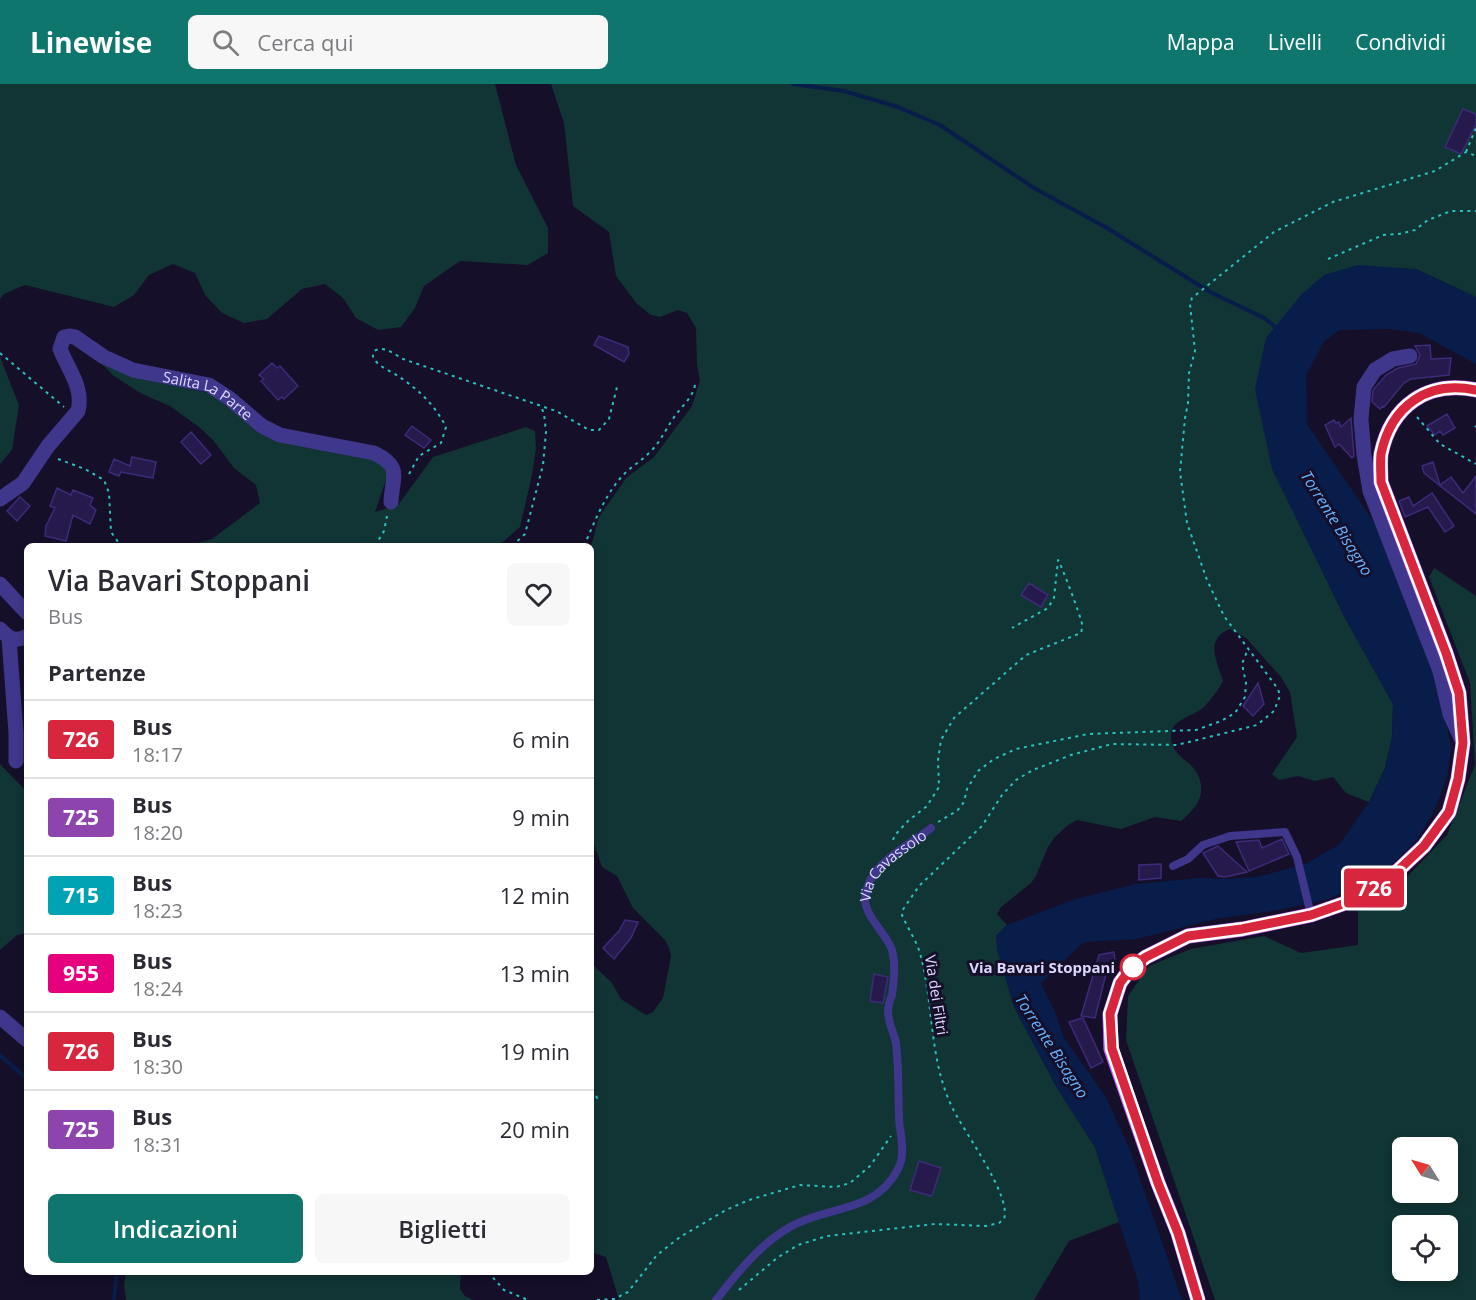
<!DOCTYPE html>
<html lang="it">
<style>
:root{--surface:#fff;--page:#f7f7f7;--text:#2b2b33;--muted:#7c7c81;--line:#e1e1e2;--accent:#0f766e}
body{margin:0;font-family:"Open Sans",sans-serif;background:var(--page);color:var(--text);height:100vh;display:flex;flex-direction:column;font-size:22px;white-space:nowrap}
*{box-sizing:border-box;margin:0}
p{font-size:20px;color:var(--muted)}
.icon{flex:none;width:33px;height:33px;fill:none;stroke:currentColor;stroke-width:2;stroke-linecap:round;stroke-linejoin:round}
.map{position:relative;flex:1;overflow:hidden}
.sheet{position:absolute;left:24px;top:459px;width:570px;height:732px;display:flex;flex-direction:column;background:var(--surface);border-radius:9px;box-shadow:0 3px 9px #0003}
.sheet>*{flex:none}
.badge{padding:0 12px;border-radius:4px;font-size:21px;line-height:39px}
.needle{width:39px;rotate:307deg}
.buttons{position:absolute;left:1392px;top:1053px;display:grid;gap:12px}
.buttons a{display:grid;place-items:center;width:66px;height:66px;border-radius:9px;background:var(--surface);box-shadow:0 3px 9px #0003;font-size:30px}
.map>.badge{position:absolute;translate:-50% -50%;box-shadow:0 0 0 3px #fff}
h2{padding:0 24px;font-size:22px;line-height:54px}
.round{display:grid;place-items:center;flex:none;width:63px;height:63px;border-radius:9px;background:var(--page)}
.head{display:flex;align-items:center;justify-content:space-between;height:102px;padding:0 24px}
h1{font-size:28px;font-weight:600;line-height:45px}
.primary-button{display:flex;gap:12px;margin-top:auto;padding:12px 24px}
.primary-button a{flex:1;height:69px;border-radius:9px;background:var(--accent);color:#fff;font-size:24px;font-weight:600;line-height:69px;text-align:center}
.primary-button a+a{background:var(--page);color:var(--text)}
ul{padding:0;list-style:none}
li{display:flex;align-items:center;gap:18px;height:78px;padding:0 24px;border-top:2px solid var(--line)}
li div{flex:1}
li b{display:block;font-size:22px}
li em{font-style:normal}
li .badge{min-width:66px;font-weight:700;text-align:center}
header{display:flex;align-items:center;gap:36px;box-sizing:border-box;height:84px;padding:0 30px;background:var(--accent);color:#fff}
header strong{font-size:28px}
nav{display:flex;gap:33px;margin-inline-start:auto;font-size:21px}
.search{width:420px;height:54px;background:var(--page);display:flex;align-items:center;gap:15px;box-sizing:border-box;padding:0 21px;border-radius:9px;color:var(--muted);font-size:22px}
.map>svg:first-child{display:block}
</style>
<header>
<strong>Linewise</strong>
<div class="search"><svg class="icon" aria-label="search" viewBox="0 0 24 24"><circle cx="10" cy="10" r="6"/><path d="M15 15l6 6"/></svg>Cerca qui</div>
<nav><a>Mappa</a><a>Livelli</a><a>Condividi</a></nav>
</header>
<div class="map">
<svg width="1476" height="1216" viewBox="0 0 1476 1216">
<rect width="100%" height="100%" fill="#150f2a"/>
<path fill="#113434" fill-rule="evenodd" d="M 0,0 L 495,0 L 516,81 L 548,144 L 548,169 L 528,181 L 460,177 L 424,202 L 415,224 L 401,243 L 378,246 L 356,234 L 343,214 L 325,200 L 302,205 L 267,235 L 244,239 L 222,229 L 205,211 L 195,189 L 173,180 L 149,191 L 134,211 L 114,223 L 25,201 L 4,210 L 0,215 Z
M 551,0 L 1476,0 L 1476,213 L 1416,185 L 1266,254 L 1317,476 L 1344,532 L 1393,620 L 1392,653 L 1385,684 L 1369,718 L 1346,709 L 1333,693 L 1315,697 L 1298,692 L 1279,696 L 1272,690 L 1297,653 L 1290,608 L 1281,593 L 1246,554 L 1230,545 C 1204,555 1217,577 1223,597 C 1218,607 1211,615 1204,623 C 1193,633 1170,635 1171,653 C 1171,671 1190,676 1197,689 C 1208,710 1196,724 1181,737 L 1155,733 L 1121,745 L 1077,736 L 1068,741 L 1054,754 L 1048,763 L 1036,792 L 1031,799 L 1001,823 L 997,830 L 1007,841 L 996,852 L 1014,923 L 1057,1004 L 1095,1063 L 1119,1138 L 1069,1157 L 1034,1216 L 619,1216 L 606,1173 L 591,1168 L 591,879 L 612,899 L 621,915 L 646,931 L 653,928 L 663,914 L 671,872 L 669,864 L 665,856 L 633,824 L 617,792 L 602,783 L 591,752 L 591,462 L 599,433 L 626,394 L 654,373 L 692,322 L 700,296 L 697,281 L 696,244 L 687,229 L 678,226 L 660,233 L 651,231 L 637,220 L 616,192 L 609,148 L 573,122 L 564,39 Z
M 0,273 L 19,321 L 12,366 L 0,380 Z
M 99,277 L 173,301 L 208,309 L 216,313 L 247,337 L 376,376 L 389,387 L 375,428 L 398,421 L 433,373 L 526,343 L 535,347 L 536,365 L 532,391 L 520,443 L 498,462 L 187,462 L 212,455 L 260,419 L 256,401 L 234,384 L 213,356 L 199,343 L 170,322 L 142,310 L 114,292 Z
M 1434,484 L 1476,512 L 1476,1216 L 1215,1216 L 1126,956 L 1128,912 L 1149,882 L 1191,865 L 1264,852 L 1301,869 L 1358,861 L 1358,827 L 1383,818 L 1447,751 L 1475,681 L 1470,599 L 1429,493 ZM 1402,1064 L 1448,1064 L 1448,1108 L 1402,1108 ZM 1402,1142 L 1448,1142 L 1448,1186 L 1402,1186 Z
M 0,680 L 27,708 L 27,849 L 17,851 L 0,866 Z
M 126,1188 L 461,1188 L 460,1205 L 465,1212 L 473,1216 L 126,1216 L 124,1201 Z"/>
<path fill="#081d4a" d="M 1358,181 L 1416,185 L 1476,213 L 1476,280 L 1419,249 L 1390,245 L 1339,246 L 1324,258 L 1306,291 L 1307,340 L 1378,444 L 1437,587 L 1451,664 L 1447,694 L 1433,729 L 1417,756 L 1390,782 L 1361,802 L 1324,816 L 1279,826 L 1215,835 L 1137,855 L 1084,858 L 1041,899 L 1055,928 L 1064,954 L 1106,1013 L 1130,1066 L 1182,1216 L 1140,1216 L 1138,1197 L 1095,1063 L 1057,1004 L 1014,923 L 997,866 L 996,852 L 1007,841 L 1076,815 L 1136,800 L 1200,794 L 1227,795 L 1257,793 L 1305,780 L 1339,761 L 1369,718 L 1385,685 L 1392,653 L 1393,620 L 1344,532 L 1272,385 L 1255,305 L 1266,254 L 1301,211 L 1324,191 Z"/>
<g fill="none" stroke-linecap="round" stroke-linejoin="round">
<path stroke="#081d4a" stroke-width="4" d="M 793,0 L 844,7 L 898,23 L 940,41 L 1034,104 L 1107,144 L 1210,208 L 1264,234 L 1278,245
M 0,971 L 27,995
M 114,1216 L 117,1188"/>
</g>
<path fill="#261a4c" stroke="#3d2b79" stroke-width="1.5" d="M 1463,25 L 1476,30 L 1476,40 L 1461,70 L 1445,63 Z
M 599,252 L 628,263 L 629,270 L 624,278 L 594,261 Z
M 1430,261 L 1431,275 L 1451,274 L 1449,291 L 1411,295 L 1404,299 L 1384,323 L 1383,322 L 1380,325 L 1372,318 L 1373,306 L 1386,291 L 1398,284 L 1416,280 L 1420,271 L 1415,262 Z
M 272,279 L 277,284 L 280,282 L 298,302 L 284,315 L 282,313 L 278,316 L 261,297 L 264,295 L 259,291 Z
M 1447,330 L 1455,344 L 1443,351 L 1440,347 L 1435,351 L 1427,342 Z
M 1351,334 L 1354,372 L 1352,374 L 1339,360 L 1335,363 L 1325,341 L 1334,336 L 1336,339 L 1339,338 L 1341,343 Z
M 412,342 L 431,356 L 424,364 L 405,351 Z
M 191,348 L 211,371 L 201,380 L 181,358 Z
M 132,373 L 156,378 L 153,394 L 121,388 L 119,392 L 109,388 L 114,375 L 130,382 Z
M 1433,378 L 1440,401 L 1451,393 L 1463,409 L 1476,392 L 1476,430 L 1424,389 L 1422,382 Z
M 57,404 L 71,411 L 73,406 L 93,414 L 90,421 L 96,426 L 90,440 L 73,431 L 66,457 L 45,452 L 46,442 L 55,424 L 50,422 Z
M 1432,409 L 1454,442 L 1445,448 L 1428,423 L 1405,433 L 1399,417 L 1409,413 L 1413,422 Z
M 20,413 L 30,422 L 17,437 L 7,427 Z
M 1029,499 L 1048,511 L 1041,523 L 1021,511 Z
M 1258,599 L 1264,620 L 1253,632 L 1243,622 Z
M 1282,755 L 1289,770 L 1249,787 L 1236,758 L 1259,756 L 1262,764 Z
M 1218,762 L 1247,788 L 1225,793 L 1218,792 L 1203,769 Z
M 1161,780 L 1161,794 L 1139,796 L 1139,781 Z
M 625,836 L 638,838 L 631,854 L 614,875 L 603,864 L 619,847 Z
M 1114,868 L 1115,878 L 1107,886 L 1095,934 L 1081,932 L 1099,871 Z
M 874,890 L 888,893 L 883,919 L 870,917 Z
M 1083,934 L 1103,978 L 1091,984 L 1069,938 Z
M 919,1077 L 941,1084 L 932,1112 L 910,1106 Z"/>
<g fill="none" stroke-linecap="round" stroke-linejoin="round">
<path stroke="#29c2bf" stroke-width="2" stroke-dasharray="3 4.5" stroke-linecap="butt" d="M 1466,68 L 1476,44
M 1328,175 L 1383,151 L 1399,150 L 1415,146 L 1428,136 L 1451,127 L 1476,127
M 0,269 L 64,323
M 1417,333 L 1440,360 L 1476,380
M 1475,342 L 1476,343
M 58,375 L 85,385 L 104,396 L 109,409 L 111,448 L 121,462
M 409,390 L 419,372 L 441,359 L 446,343 C 435,321 418,305 398,292 C 391,287 379,283 375,276 C 372,273 373,271 374,267 C 384,261 394,270 403,275 L 556,327 L 589,346 L 599,346 L 609,335 L 617,303
M 375,462 L 384,447 L 387,432
M 512,462 L 525,450 L 543,381 L 546,348 L 544,330 L 541,322
M 584,462 C 594,439 603,416 618,397 C 627,385 639,379 649,369 C 661,358 666,344 675,332 C 682,322 693,313 695,301 L 693,299
M 938,738 L 957,727 L 964,718 L 967,705 L 978,687 L 994,675 L 1016,665 L 1088,650 L 1196,646 L 1221,637 L 1235,629 L 1245,613 L 1246,599 L 1242,580 L 1248,565
M 893,756 L 895,751 L 908,737 L 927,722 L 939,703 L 938,676 L 941,656 L 954,634 L 1026,571 L 1081,549 C 1082,546 1082,543 1082,540 C 1081,533 1061,480 1058,476 L 1054,514 L 1048,524 L 1012,544
M 591,1007 L 595,1009 L 597,1014 L 591,1017
M 488,1188 L 504,1206 L 528,1216
M 739,1206 L 777,1174 L 798,1161 L 827,1152 L 935,1140 L 986,1142 L 999,1139 L 1004,1135 C 1012,1112 964,1048 953,1025 C 929,977 934,923 921,873 C 918,859 908,845 902,831 L 902,827 L 919,802 L 982,742 L 1002,711 L 1016,696 L 1033,686 L 1071,671 L 1112,660 L 1177,661 L 1257,641 L 1274,627 L 1280,612 L 1278,605 L 1224,532 L 1207,496 L 1187,439 L 1180,388 L 1185,334 L 1188,319 L 1189,289 L 1195,267 L 1190,220 L 1192,214 L 1274,148 L 1333,118 L 1435,87 L 1466,68 L 1476,72
M 597,1216 L 614,1215 L 628,1208 L 657,1171 L 680,1153 L 726,1126 L 749,1116 L 800,1101 L 836,1103 L 850,1099 L 870,1082 L 891,1052"/>
<g stroke="#3e378b" stroke-width="8">
<path d="M 1173,782 L 1188,775 L 1203,761 L 1230,752 L 1285,748 L 1297,773 L 1311,831"/>
<path id="s1" d="M 716,1216 C 737,1189 760,1160 790,1143 C 828,1121 875,1130 898,1085 C 907,1067 899,1050 899,1032 C 898,1007 899,984 896,959 C 894,949 888,938 888,928 C 888,923 890,916 892,911 C 894,895 896,881 892,866 C 887,850 864,832 865,814 C 868,779 908,763 931,744"/>
</g>
<g stroke="#3e378b" stroke-width="15">
<path d="M 1410,272 L 1393,275 L 1375,286 L 1364,303 L 1361,335 L 1364,371 L 1370,407 L 1440,587 L 1450,630 L 1462,656"/>
<path id="s2" d="M 0,415 L 23,399 L 48,362 L 78,327 C 84,304 68,285 60,265 L 64,253 L 69,252 L 75,253 L 104,273 L 133,286 L 209,301 L 229,314 L 262,342 L 280,351 L 374,369 C 403,383 392,393 391,418"/>
<path d="M 0,500 L 27,529"/>
<path d="M 0,545 C 8,554 16,559 27,552"/>
<path d="M 9,554 L 16,649 L 16,677"/>
<path d="M 0,933 L 27,956"/>
</g>
<path stroke="#ca5fff" stroke-width="15" d="M 1198,1216 L 1178,1149 L 1158,1099 L 1111,965 L 1110,930 L 1120,899 L 1131,884 L 1146,873 L 1188,852 L 1243,845 L 1311,831 L 1354,816 L 1390,794 L 1424,762 L 1449,728 L 1458,695 L 1463,659 L 1459,609 L 1446,569 L 1381,398 C 1381,389 1380,379 1381,370 C 1391,322 1427,296 1476,306"/>
</g>
<g fill="none" stroke-linecap="round" stroke-linejoin="round">
<g stroke="#fff" stroke-width="14">
<path id="line" d="M 1198,1216 L 1178,1149 L 1158,1099 L 1112,965 L 1110,930 L 1120,899 L 1131,884 L 1146,873 L 1188,852 L 1242,845 L 1311,831 L 1354,816 L 1390,794 L 1424,762 L 1449,728 L 1458,695 L 1463,659 L 1459,609 L 1446,569 L 1381,398 C 1381,389 1380,379 1381,370 C 1391,322 1427,296 1476,306"/>
</g>
<use href="#line" stroke="#d7263d" stroke-width="9"/>
</g>
<circle fill="#fff" stroke="#d7263d" stroke-width="3" cx="1133" cy="883" r="12"/>
<g text-anchor="middle" dominant-baseline="central" stroke-width="6" stroke-linejoin="round" paint-order="stroke">
<g font-size="15" fill="#ded8ff" stroke="#150f2a">
<text stroke="none"><textPath href="#s2" startOffset="356">Salita La Parte</textPath></text>
<text stroke="none"><textPath href="#s1" startOffset="556">Via Cavassolo</textPath></text>
<text transform="translate(937 911) rotate(81)">Via dei Filtri</text>
</g>
<g font-size="15" font-weight="bold" fill="#ded8ff" stroke="#150f2a" text-anchor="end">
<text x="1115" y="883">Via Bavari Stoppani</text>
</g>
<g font-size="16" font-style="italic" fill="#66b2ff" stroke="#150f2a">
<text transform="translate(1337 439) rotate(58)">Torrente Bisagno</text>
<text transform="translate(1052 962) rotate(57)">Torrente Bisagno</text>
</g>
</g>
</svg>
<div class="buttons">
<a><svg class="needle" viewBox="-14 -14 28 28"><path d="M0-13l5 13h-10z" fill="#e53935"/><path d="M0 13l5-13h-10z" fill="#7c7c81"/></svg></a>
<a><svg class="icon" aria-label="locate" viewBox="0 0 24 24"><circle cx="12" cy="12" r="6"/><path d="M12 2v4M12 18v4M2 12h4M18 12h4"/></svg></a>
</div>
<b class="badge" style="left:1374px;top:804px;background:#d7263d;color:#fff">726</b>
<section class="sheet">
<div class="head"><div><h1>Via Bavari Stoppani</h1><p>Bus</p></div><a class="round"><svg class="icon" aria-label="heart" viewBox="0 0 24 24"><path d="M12 20l-8-8c-3-5 5-10 8-4 3-6 11-1 8 4z"/></svg></a></div>
<h2>Partenze</h2>
<ul>
<li><span class="badge" style="background:#d7263d;color:#fff">726</span><div><b>Bus</b><p>18:17</p></div><em>6 min</em></li>
<li><span class="badge" style="background:#8e44ad;color:#fff">725</span><div><b>Bus</b><p>18:20</p></div><em>9 min</em></li>
<li><span class="badge" style="background:#00a3b4;color:#fff">715</span><div><b>Bus</b><p>18:23</p></div><em>12 min</em></li>
<li><span class="badge" style="background:#e6007e;color:#fff">955</span><div><b>Bus</b><p>18:24</p></div><em>13 min</em></li>
<li><span class="badge" style="background:#d7263d;color:#fff">726</span><div><b>Bus</b><p>18:30</p></div><em>19 min</em></li>
<li><span class="badge" style="background:#8e44ad;color:#fff">725</span><div><b>Bus</b><p>18:31</p></div><em>20 min</em></li>
</ul>
<div class="primary-button"><a>Indicazioni</a><a>Biglietti</a></div>
</section>
</div>
